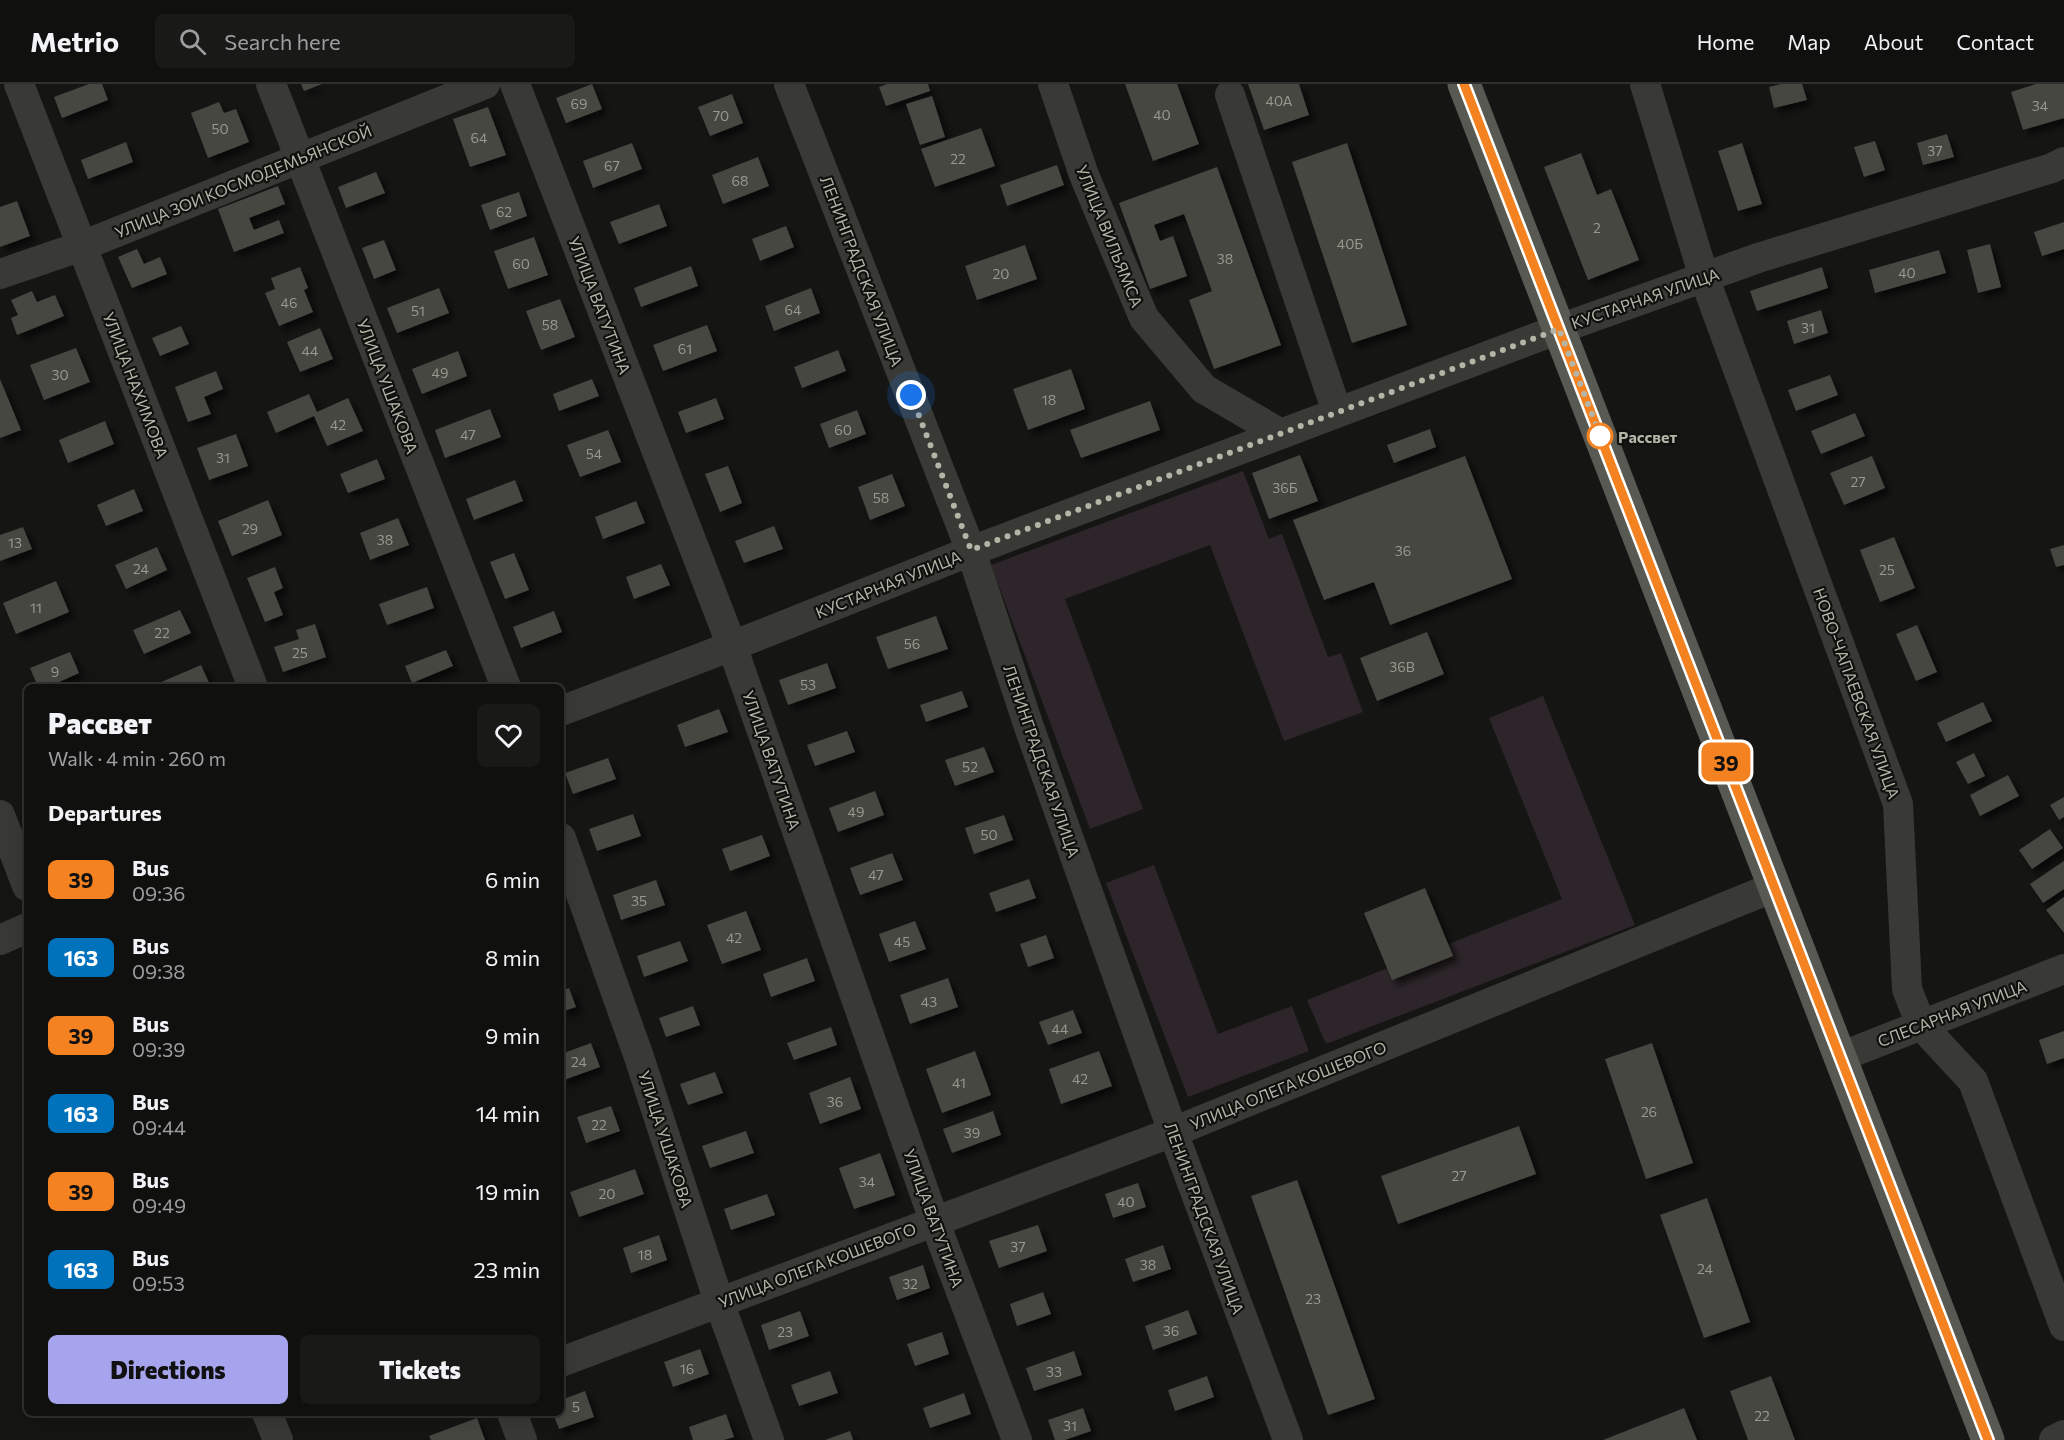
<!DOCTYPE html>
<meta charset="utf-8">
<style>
:root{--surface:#10100f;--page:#191918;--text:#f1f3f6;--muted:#9c9d9e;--line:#30302f;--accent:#a5a4ec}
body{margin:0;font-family:Commissioner,sans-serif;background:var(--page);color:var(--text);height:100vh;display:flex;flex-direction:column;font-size:22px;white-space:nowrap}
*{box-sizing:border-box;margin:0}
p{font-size:20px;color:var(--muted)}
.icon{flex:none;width:33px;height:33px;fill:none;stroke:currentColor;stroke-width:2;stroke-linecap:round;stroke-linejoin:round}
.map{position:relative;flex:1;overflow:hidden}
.sheet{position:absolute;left:24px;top:600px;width:540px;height:732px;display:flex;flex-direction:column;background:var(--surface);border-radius:9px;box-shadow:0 6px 24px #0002,0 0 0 2px var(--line)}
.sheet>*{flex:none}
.badge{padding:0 12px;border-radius:9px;font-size:21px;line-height:39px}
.you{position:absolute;width:30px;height:30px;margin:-15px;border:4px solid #fff;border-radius:50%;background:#1a73e8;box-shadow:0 0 0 9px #1a73e833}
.map>.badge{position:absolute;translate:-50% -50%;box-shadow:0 0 0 3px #fff}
h2{padding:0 24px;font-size:22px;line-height:54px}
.round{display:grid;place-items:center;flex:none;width:63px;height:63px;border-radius:9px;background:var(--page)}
.head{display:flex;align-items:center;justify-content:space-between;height:102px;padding:0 24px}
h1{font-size:28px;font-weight:800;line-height:45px}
.button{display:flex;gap:12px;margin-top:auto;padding:12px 24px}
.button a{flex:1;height:69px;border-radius:9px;background:var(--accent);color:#111;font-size:24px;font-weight:800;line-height:69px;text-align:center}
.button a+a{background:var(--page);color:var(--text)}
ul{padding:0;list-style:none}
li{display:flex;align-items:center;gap:18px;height:78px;padding:0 24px}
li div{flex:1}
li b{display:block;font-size:22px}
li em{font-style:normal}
li .badge{min-width:66px;font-weight:700;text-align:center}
header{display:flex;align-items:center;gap:36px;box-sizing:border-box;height:84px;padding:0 30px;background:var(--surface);border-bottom:2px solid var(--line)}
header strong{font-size:28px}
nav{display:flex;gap:33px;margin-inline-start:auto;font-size:21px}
.search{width:420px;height:54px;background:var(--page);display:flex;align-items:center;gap:15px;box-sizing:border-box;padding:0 21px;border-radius:9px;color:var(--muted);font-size:22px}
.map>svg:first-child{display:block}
</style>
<header>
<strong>Metrio</strong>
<div class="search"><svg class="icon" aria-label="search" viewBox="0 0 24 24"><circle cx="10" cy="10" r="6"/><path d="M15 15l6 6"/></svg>Search here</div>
<nav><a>Home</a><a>Map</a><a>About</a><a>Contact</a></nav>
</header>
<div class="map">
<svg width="2064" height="1356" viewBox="0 0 2064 1356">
<defs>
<filter id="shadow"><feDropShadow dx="5.5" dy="5.5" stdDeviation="3" flood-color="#0009"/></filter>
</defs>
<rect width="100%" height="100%" fill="#151614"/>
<path fill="#2d2529" d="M 1243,387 L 1269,455 L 1282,450 L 1328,573 L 1341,569 L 1363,628 L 1284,657 L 1210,461 L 1065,515 L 1143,725 L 1090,745 L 991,481 Z
M 1543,612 L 1635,841 L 1326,960 L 1307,916 L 1562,815 L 1489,634 Z
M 1154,781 L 1218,950 L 1292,922 L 1309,967 L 1188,1013 L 1106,799 Z"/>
<path fill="#454641" filter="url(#shadow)" d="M 89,0 L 102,0 L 108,16 L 62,34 L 54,13 Z
M 301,0 L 322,0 L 304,7 Z
M 592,0 L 602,25 L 566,39 L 556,14 Z
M 887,0 L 928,0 L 930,7 L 886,22 L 879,3 Z
M 1125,0 L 1177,0 L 1199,60 L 1153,77 Z
M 1248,0 L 1299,0 L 1309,31 L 1264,46 Z
M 1781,0 L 1802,0 L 1807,16 L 1774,24 L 1769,3 Z
M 2036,0 L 2064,0 L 2064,34 L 2023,46 L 2011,8 Z
M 732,10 L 743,39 L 710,52 L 698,23 Z
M 932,12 L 945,53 L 920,61 L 906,20 Z
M 219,18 L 224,29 L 236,25 L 249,58 L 208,74 L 191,29 Z
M 488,23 L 506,71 L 470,83 L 453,35 Z
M 981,44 L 995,82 L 935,103 L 921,65 Z
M 1947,50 L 1954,73 L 1923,81 L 1917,59 Z
M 1875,57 L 1885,86 L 1864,93 L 1854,63 Z
M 126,58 L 133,78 L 88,95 L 81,76 Z
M 632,59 L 642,85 L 593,104 L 583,77 Z
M 1347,59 L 1407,241 L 1352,259 L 1292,78 Z
M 1742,59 L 1762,120 L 1738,127 L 1718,67 Z
M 1581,69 L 1597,111 L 1611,105 L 1639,176 L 1588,196 L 1544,83 Z
M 758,73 L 769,102 L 723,120 L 712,91 Z
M 1057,81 L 1064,101 L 1007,122 L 1000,101 Z
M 1217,83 L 1281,261 L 1214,285 L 1189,216 L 1212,207 L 1184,130 L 1154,141 L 1160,157 L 1173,152 L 1187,192 L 1150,205 L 1119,119 Z
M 376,88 L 385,109 L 346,124 L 338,103 Z
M 278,102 L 285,120 L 249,134 L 254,146 L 279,136 L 284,149 L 234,168 L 218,125 Z
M 519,108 L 527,132 L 490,146 L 481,121 Z
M 17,117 L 30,152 L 0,163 L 0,123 Z
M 659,120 L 667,142 L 619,160 L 610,138 Z
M 2064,138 L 2064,165 L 2042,172 L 2034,148 Z
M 786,142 L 794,163 L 760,177 L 752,155 Z
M 534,153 L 548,191 L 508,205 L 494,167 Z
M 384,156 L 396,186 L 374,195 L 362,164 Z
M 1990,160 L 2001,203 L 1978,209 L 1967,166 Z
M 1025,161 L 1037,195 L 977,216 L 965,182 Z
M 137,165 L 144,180 L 160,173 L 167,190 L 132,204 L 118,173 Z
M 1939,166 L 1946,189 L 1875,209 L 1869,186 Z
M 691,182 L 698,202 L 641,223 L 634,204 Z
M 300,183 L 308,204 L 304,206 L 313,228 L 279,242 L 265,209 L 275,205 L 271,194 Z
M 1822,183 L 1828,204 L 1757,227 L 1750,207 Z
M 439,204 L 449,229 L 397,249 L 387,224 Z
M 811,204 L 820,229 L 774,247 L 765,222 Z
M 32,207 L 37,218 L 55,211 L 64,232 L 17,251 L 11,234 L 18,231 L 11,216 Z
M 560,215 L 575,253 L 541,266 L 526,227 Z
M 1821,226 L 1828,249 L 1794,260 L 1787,237 Z
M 707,241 L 717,267 L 663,287 L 653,261 Z
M 181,242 L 189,260 L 160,272 L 152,254 Z
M 320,244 L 333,275 L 300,288 L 287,258 Z
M 76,264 L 90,298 L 44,316 L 30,281 Z
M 838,266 L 846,287 L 802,304 L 794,283 Z
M 458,267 L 467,292 L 422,310 L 412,285 Z
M 1071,285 L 1085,325 L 1028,346 L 1013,305 Z
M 216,287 L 223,305 L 204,313 L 211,330 L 188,338 L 175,303 Z
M 1830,291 L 1838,311 L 1796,327 L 1788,306 Z
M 0,295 L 21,346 L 0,354 Z
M 592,295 L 599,312 L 559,327 L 553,310 Z
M 309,310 L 317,328 L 348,314 L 363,347 L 327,362 L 314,332 L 276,349 L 267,328 Z
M 716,314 L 724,335 L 686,349 L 678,328 Z
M 1150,317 L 1160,346 L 1081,374 L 1070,346 Z
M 490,325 L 501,353 L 445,374 L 435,346 Z
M 857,326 L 866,350 L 829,364 L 820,340 Z
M 1855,329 L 1865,352 L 1821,370 L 1811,347 Z
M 105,337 L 114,360 L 68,379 L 59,356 Z
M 1430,345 L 1436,363 L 1394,379 L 1387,361 Z
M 608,346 L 621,378 L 580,393 L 567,361 Z
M 236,350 L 248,382 L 209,396 L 197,364 Z
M 1300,371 L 1318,417 L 1269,435 L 1252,389 Z
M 1465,372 L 1512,495 L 1390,541 L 1374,498 L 1324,516 L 1293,436 Z
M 1872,372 L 1885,404 L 1844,421 L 1830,389 Z
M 377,375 L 385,395 L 348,409 L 340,390 Z
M 728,382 L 742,419 L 720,428 L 705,390 Z
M 892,390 L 905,422 L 870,436 L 858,403 Z
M 515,396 L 523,417 L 474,436 L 466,415 Z
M 134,405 L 143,427 L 106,442 L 97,421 Z
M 268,416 L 282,451 L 232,472 L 218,437 Z
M 636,417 L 645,439 L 603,455 L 595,433 Z
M 398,434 L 409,461 L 370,476 L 360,449 Z
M 774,442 L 783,465 L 744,479 L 735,457 Z
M 23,443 L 32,465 L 0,477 L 0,451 Z
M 1894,453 L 1915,504 L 1880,518 L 1860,466 Z
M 2064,461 L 2064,481 L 2056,483 L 2050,465 Z
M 157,463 L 167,486 L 126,505 L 115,481 Z
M 514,469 L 529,506 L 505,515 L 490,478 Z
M 661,480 L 670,501 L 634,515 L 626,493 Z
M 275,483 L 283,504 L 274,508 L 283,531 L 265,538 L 247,494 Z
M 56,497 L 69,528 L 16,550 L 3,519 Z
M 427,503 L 434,524 L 387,541 L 379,520 Z
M 180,526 L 191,549 L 144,570 L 133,546 Z
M 554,527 L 562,548 L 521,564 L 513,543 Z
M 936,532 L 948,565 L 888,585 L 876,553 Z
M 315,540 L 326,573 L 283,588 L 274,563 L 299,555 L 296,546 Z
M 1917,541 L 1937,588 L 1916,597 L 1896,550 Z
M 1427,548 L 1444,590 L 1377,617 L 1360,574 Z
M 446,566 L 453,582 L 412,599 L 405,582 Z
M 70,568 L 79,589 L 48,603 L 38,603 L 30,584 Z
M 827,579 L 836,604 L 788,621 L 779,596 Z
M 201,581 L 211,603 L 161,603 L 159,599 Z
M 962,607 L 968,623 L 926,638 L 920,621 Z
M 1983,618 L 1992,637 L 1946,658 L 1937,639 Z
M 719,625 L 728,648 L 685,663 L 677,641 Z
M 847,647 L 855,668 L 815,682 L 807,661 Z
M 984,663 L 994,688 L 955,702 L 945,676 Z
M 1974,669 L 1985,692 L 1968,700 L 1956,678 Z
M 608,674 L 616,695 L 573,710 L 565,689 Z
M 2008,691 L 2019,712 L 1980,732 L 1970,711 Z
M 875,707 L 884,731 L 838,748 L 829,724 Z
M 2064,713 L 2064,733 L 2059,736 L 2050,721 Z
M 633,730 L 641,752 L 597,767 L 589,745 Z
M 1004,731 L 1013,756 L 974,770 L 965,744 Z
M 2050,745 L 2063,764 L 2032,785 L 2019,766 Z
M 762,751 L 770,772 L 730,787 L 722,765 Z
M 892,769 L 903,796 L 860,811 L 850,784 Z
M 2064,777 L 2064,805 L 2043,819 L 2030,800 Z
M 1029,795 L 1036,814 L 996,828 L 989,809 Z
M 656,796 L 665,821 L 621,836 L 613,811 Z
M 1425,804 L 1453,872 L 1392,896 L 1364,829 Z
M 2064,813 L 2064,849 L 2046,826 Z
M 746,827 L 761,866 L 722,880 L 707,841 Z
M 915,837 L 926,865 L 889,878 L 879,850 Z
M 1046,851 L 1054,874 L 1028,883 L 1020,860 Z
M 680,857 L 688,877 L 644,893 L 637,872 Z
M 807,874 L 815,897 L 771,913 L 763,890 Z
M 948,894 L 958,923 L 910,940 L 900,911 Z
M 569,904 L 576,923 L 561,928 L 561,907 Z
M 693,922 L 700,941 L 666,953 L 659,934 Z
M 1073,926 L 1082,949 L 1048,961 L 1039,938 Z
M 831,943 L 837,961 L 794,976 L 787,959 Z
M 2064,947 L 2064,974 L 2047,980 L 2039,956 Z
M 591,959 L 600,983 L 561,997 L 561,970 Z
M 1652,959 L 1693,1079 L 1646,1095 L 1605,975 Z
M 975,967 L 991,1011 L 942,1029 L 926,985 Z
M 1099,967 L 1112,1002 L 1061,1020 L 1049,985 Z
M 715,988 L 723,1009 L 688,1021 L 680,1000 Z
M 850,993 L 861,1025 L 820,1040 L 809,1009 Z
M 611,1022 L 620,1047 L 586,1059 L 577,1033 Z
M 993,1027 L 1001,1051 L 952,1069 L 943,1045 Z
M 1519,1042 L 1536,1090 L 1398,1140 L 1381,1092 Z
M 746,1047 L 754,1069 L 710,1084 L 702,1062 Z
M 880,1069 L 895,1111 L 854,1125 L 839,1084 Z
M 635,1085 L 644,1110 L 579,1133 L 570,1108 Z
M 1297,1096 L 1375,1315 L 1328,1331 L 1251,1112 Z
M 1138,1099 L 1146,1123 L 1113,1134 L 1105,1110 Z
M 767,1110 L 775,1131 L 731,1146 L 724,1125 Z
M 1707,1114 L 1750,1238 L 1704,1254 L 1660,1131 Z
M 1038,1141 L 1047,1167 L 999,1184 L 989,1157 Z
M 659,1151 L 667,1176 L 631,1189 L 623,1164 Z
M 1163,1161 L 1171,1185 L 1133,1198 L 1125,1175 Z
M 923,1181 L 930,1204 L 897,1216 L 889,1193 Z
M 1043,1208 L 1051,1230 L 1017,1242 L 1010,1220 Z
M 1188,1226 L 1197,1250 L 1153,1266 L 1145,1242 Z
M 800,1227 L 809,1252 L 769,1266 L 761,1241 Z
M 942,1248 L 949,1270 L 915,1282 L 907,1260 Z
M 700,1265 L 709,1290 L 673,1303 L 664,1278 Z
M 1074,1267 L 1082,1291 L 1034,1307 L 1026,1284 Z
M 830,1287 L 838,1309 L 799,1322 L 791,1301 Z
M 1207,1292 L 1214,1313 L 1175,1327 L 1168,1306 Z
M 1771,1292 L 1795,1356 L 1748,1356 L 1730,1307 Z
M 585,1307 L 594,1333 L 559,1345 L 553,1329 L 561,1329 L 561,1316 Z
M 964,1309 L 971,1330 L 930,1344 L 923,1324 Z
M 1083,1324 L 1091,1347 L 1065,1356 L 1055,1356 L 1048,1336 Z
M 1684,1324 L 1697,1356 L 1603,1356 Z
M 726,1330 L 734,1353 L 724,1356 L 693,1356 L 689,1343 Z
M 477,1334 L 485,1356 L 431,1356 L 429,1352 Z
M 850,1347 L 853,1356 L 825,1356 Z"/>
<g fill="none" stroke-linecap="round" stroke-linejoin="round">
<path stroke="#393a36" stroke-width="30" d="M 19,0 L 253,603
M 271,0 L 506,603
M 515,0 L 732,562 L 934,1136 L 1017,1356
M 789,0 L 971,467 L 1028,640 L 1173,1048 L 1288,1356
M 1053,0 L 1084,91 L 1144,234 L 1204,305 L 1281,350
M 1645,0 L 1704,193 L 1898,720 L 1907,905 L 1921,941 L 1973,997 L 2064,1242
M 1230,11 L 1337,328
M 0,190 L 82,162 L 485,0
M 561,627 L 732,562 L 971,467 L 1559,245 L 1758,174 L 2052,84 L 2064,78
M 0,731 L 27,802
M 561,754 L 639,973 L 719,1218 L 769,1356
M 0,856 L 27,844
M 1840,973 L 2064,885
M 561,1278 L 1173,1048 L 1774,803
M 267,1329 L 278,1356
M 512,1329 L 522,1356
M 2054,1356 L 2064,1351"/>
<path stroke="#585952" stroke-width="33" d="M 1464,0 L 1988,1356"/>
</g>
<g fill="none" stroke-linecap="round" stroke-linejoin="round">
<g stroke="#fff" stroke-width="14">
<path id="line" d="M 1464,0 L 1988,1356"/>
</g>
<use href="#line" stroke="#f58220" stroke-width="9"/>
<path stroke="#b4b5a7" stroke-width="6" stroke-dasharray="0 10.8" d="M 911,311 L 971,466 L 1559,245 L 1602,356 L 1600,352"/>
</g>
<circle fill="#fff" stroke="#f58220" stroke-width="3" cx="1600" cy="352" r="12"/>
<g text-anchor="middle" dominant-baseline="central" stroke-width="4.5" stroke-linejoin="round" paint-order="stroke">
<g font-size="14" fill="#98998e">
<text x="1279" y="16">40А</text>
<text x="579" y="19">69</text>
<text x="2040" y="21">34</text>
<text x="1162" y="30">40</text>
<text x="721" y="31">70</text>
<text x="220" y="44">50</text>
<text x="479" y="53">64</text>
<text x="1935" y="66">37</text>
<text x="958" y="74">22</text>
<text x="612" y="81">67</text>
<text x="740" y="96">68</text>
<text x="504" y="127">62</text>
<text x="1597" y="143">2</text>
<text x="1350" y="159">40Б</text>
<text x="1225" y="174">38</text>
<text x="521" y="179">60</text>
<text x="1907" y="188">40</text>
<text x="1001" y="189">20</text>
<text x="289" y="218">46</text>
<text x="793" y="225">64</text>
<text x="418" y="226">51</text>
<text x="550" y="240">58</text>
<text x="1808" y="243">31</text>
<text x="685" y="264">61</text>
<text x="310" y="266">44</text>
<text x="440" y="288">49</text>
<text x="60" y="290">30</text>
<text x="1049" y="315">18</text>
<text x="338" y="340">42</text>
<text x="843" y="345">60</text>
<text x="468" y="350">47</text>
<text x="594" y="369">54</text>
<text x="223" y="373">31</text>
<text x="1858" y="397">27</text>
<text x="1285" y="403">36Б</text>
<text x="881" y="413">58</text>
<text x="250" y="444">29</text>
<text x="385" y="455">38</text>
<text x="15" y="458">13</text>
<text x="1403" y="466">36</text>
<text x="141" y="484">24</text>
<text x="1887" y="485">25</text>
<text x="36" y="523">11</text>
<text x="162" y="548">22</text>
<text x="912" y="559">56</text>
<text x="300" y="568">25</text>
<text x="1402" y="582">36В</text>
<text x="55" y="587">9</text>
<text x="808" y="600">53</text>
<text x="970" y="682">52</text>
<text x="856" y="727">49</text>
<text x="989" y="750">50</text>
<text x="876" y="790">47</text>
<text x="639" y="816">35</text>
<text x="734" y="853">42</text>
<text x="902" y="857">45</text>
<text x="929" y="917">43</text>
<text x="1060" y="944">44</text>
<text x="579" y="977">24</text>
<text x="1080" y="994">42</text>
<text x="959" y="998">41</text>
<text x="835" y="1017">36</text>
<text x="1649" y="1027">26</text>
<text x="599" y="1040">22</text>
<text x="972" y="1048">39</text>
<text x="1459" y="1091">27</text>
<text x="867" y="1097">34</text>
<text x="607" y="1109">20</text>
<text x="1126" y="1117">40</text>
<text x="1018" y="1162">37</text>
<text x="645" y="1170">18</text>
<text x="1148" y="1180">38</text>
<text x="1705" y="1184">24</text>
<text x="910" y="1199">32</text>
<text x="1313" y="1214">23</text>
<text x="1171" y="1246">36</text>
<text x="785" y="1247">23</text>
<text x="687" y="1284">16</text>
<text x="1054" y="1287">33</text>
<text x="576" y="1322">5</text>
<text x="1762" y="1331">22</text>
<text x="1070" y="1341">31</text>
</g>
<g font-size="16" fill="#b4b5a7" stroke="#10110f">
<text transform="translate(243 97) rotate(-22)">УЛИЦА ЗОИ КОСМОДЕМЬЯНСКОЙ</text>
<text transform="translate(1110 152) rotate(68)">УЛИЦА ВИЛЬЯМСА</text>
<text transform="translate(862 187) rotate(69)">ЛЕНИНГРАДСКАЯ УЛИЦА</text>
<text transform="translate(1645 214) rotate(-19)">КУСТАРНАЯ УЛИЦА</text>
<text transform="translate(600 221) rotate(69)">УЛИЦА ВАТУТИНА</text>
<text transform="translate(136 301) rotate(69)">УЛИЦА НАХИМОВА</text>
<text transform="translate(388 302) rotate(69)">УЛИЦА УШАКОВА</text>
<text transform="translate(888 500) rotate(-22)">КУСТАРНАЯ УЛИЦА</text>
<text transform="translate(1857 609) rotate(70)">НОВО-ЧАПАЕВСКАЯ УЛИЦА</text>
<text transform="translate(772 676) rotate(71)">УЛИЦА ВАТУТИНА</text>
<text transform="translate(1042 677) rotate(71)">ЛЕНИНГРАДСКАЯ УЛИЦА</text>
<text transform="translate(1952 929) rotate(-21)">СЛЕСАРНАЯ УЛИЦА</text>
<text transform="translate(1288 1001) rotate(-22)">УЛИЦА ОЛЕГА КОШЕВОГО</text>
<text transform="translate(666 1055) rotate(72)">УЛИЦА УШАКОВА</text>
<text transform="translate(934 1134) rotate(70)">УЛИЦА ВАТУТИНА</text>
<text transform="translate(1205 1134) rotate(70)">ЛЕНИНГРАДСКАЯ УЛИЦА</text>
<text transform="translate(817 1181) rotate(-21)">УЛИЦА ОЛЕГА КОШЕВОГО</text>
</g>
<g font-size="16" font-weight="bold" fill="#b4b5a7" stroke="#10110f" text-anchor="start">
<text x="1618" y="352">Рассвет</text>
</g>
</g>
</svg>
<div class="you" style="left:911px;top:311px"></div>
<b class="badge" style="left:1726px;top:678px;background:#f58220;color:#111">39</b>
<section class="sheet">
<div class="head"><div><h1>Рассвет</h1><p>Walk · 4 min · 260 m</p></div><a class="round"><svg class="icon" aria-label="heart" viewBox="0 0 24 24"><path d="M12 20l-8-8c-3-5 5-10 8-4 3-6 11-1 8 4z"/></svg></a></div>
<h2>Departures</h2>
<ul>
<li><span class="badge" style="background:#f58220;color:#111">39</span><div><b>Bus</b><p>09:36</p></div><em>6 min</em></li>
<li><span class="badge" style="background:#0072bc;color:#fff">163</span><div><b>Bus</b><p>09:38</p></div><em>8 min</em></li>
<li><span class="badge" style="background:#f58220;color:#111">39</span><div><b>Bus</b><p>09:39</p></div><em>9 min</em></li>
<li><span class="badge" style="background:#0072bc;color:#fff">163</span><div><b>Bus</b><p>09:44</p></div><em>14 min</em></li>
<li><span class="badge" style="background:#f58220;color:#111">39</span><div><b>Bus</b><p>09:49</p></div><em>19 min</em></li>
<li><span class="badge" style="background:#0072bc;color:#fff">163</span><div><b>Bus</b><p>09:53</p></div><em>23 min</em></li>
</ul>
<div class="button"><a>Directions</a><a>Tickets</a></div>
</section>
</div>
